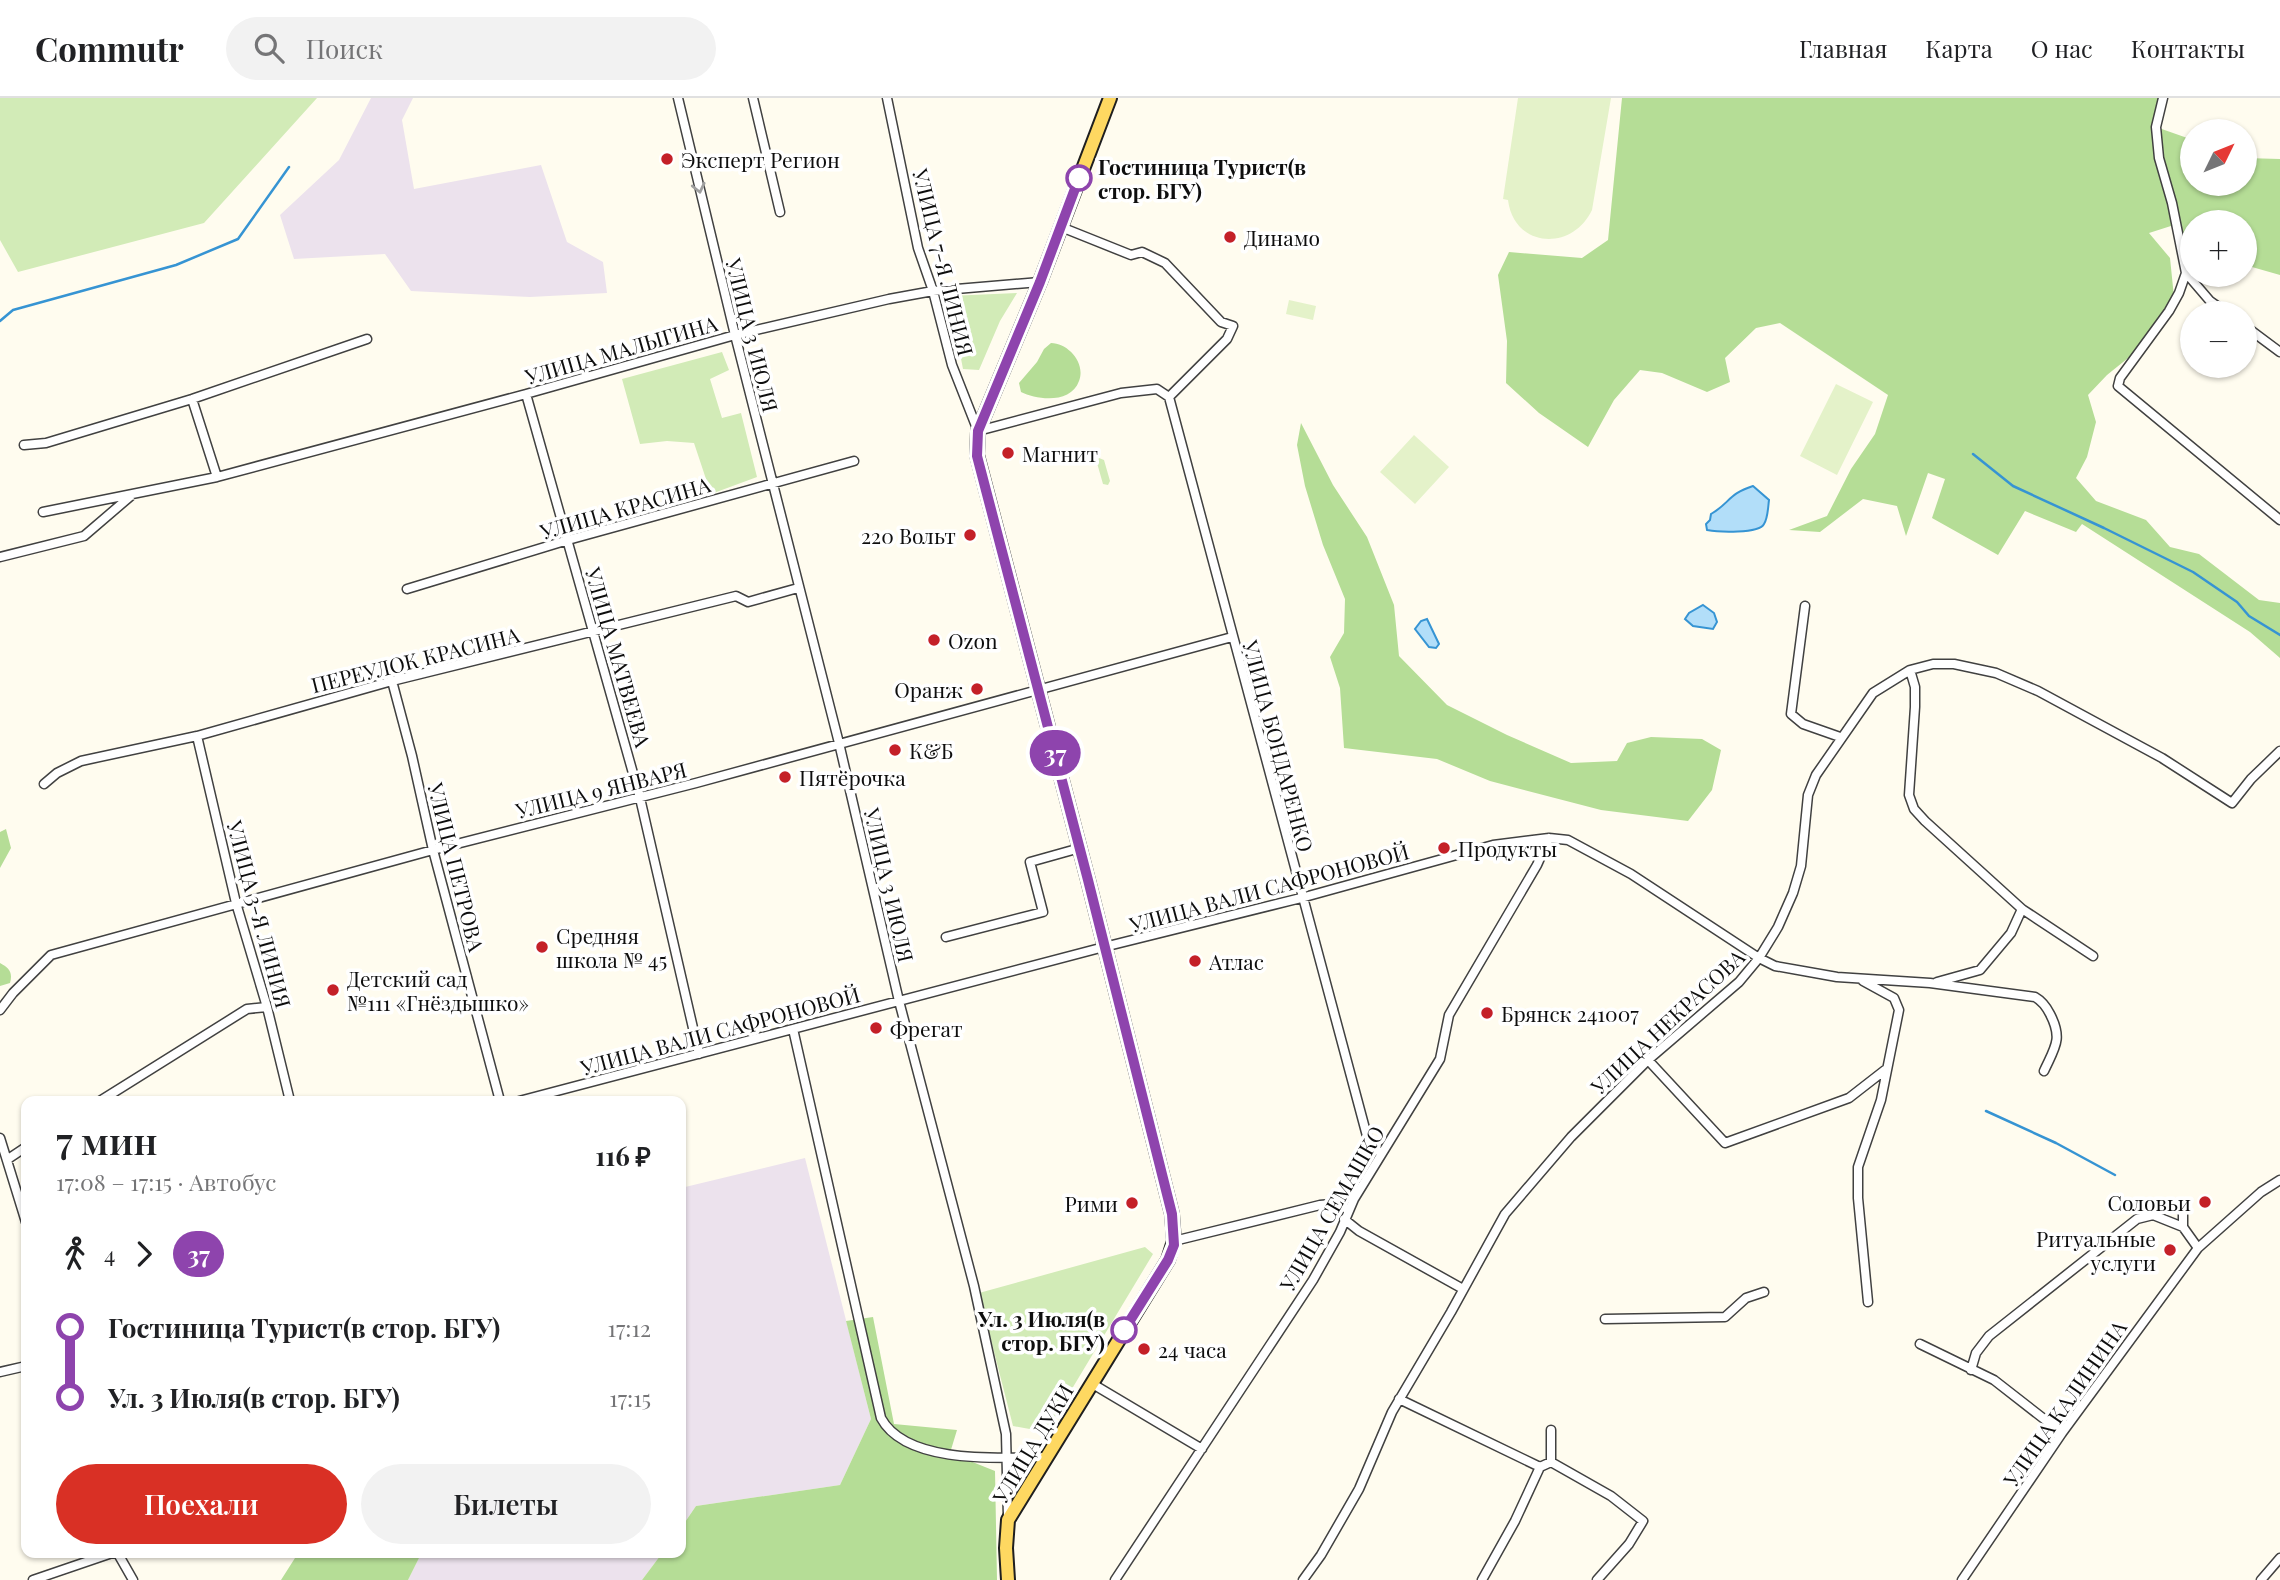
<!DOCTYPE html>
<html lang="ru">
<meta charset="utf-8">
<style>
:root{--surface:#fff;--page:#f2f2f2;--text:#202124;--muted:#757577;--line:#e0e0e0;--accent:#d93025}
body{margin:0;font-family:"Playfair Display",serif;background:var(--page);color:var(--text);height:100vh;display:flex;flex-direction:column;font-size:26px;white-space:nowrap}
*{box-sizing:border-box;margin:0}
p{font-size:23px;color:var(--muted)}
.icon{flex:none;width:38px;height:38px;fill:none;stroke:currentColor;stroke-width:2;stroke-linecap:round;stroke-linejoin:round}
.map{position:relative;flex:1;overflow:hidden}
.sheet{position:absolute;left:21px;top:998px;width:665px;height:462px;display:flex;flex-direction:column;background:var(--surface);border-radius:14px;box-shadow:0 2px 5px #0004}
.sheet>*{flex:none}
.badge{padding:0 14px;border-radius:23px;font-size:24px;line-height:46px}
.needle{width:46px;rotate:47deg}
.controls{position:absolute;left:2180px;top:21px;display:grid;gap:14px}
.controls a{display:grid;place-items:center;width:77px;height:77px;border-radius:50%;background:var(--surface);box-shadow:0 2px 5px #0004;font-size:35px}
.map>.badge{position:absolute;translate:-50% -50%;box-shadow:0 0 0 4px #fff}
.legs{display:flex;align-items:center;gap:10px;height:77px;padding:0 35px;font-size:23px}
.legs p{margin-inline-start:auto}
.summary{display:flex;align-items:center;justify-content:space-between;height:119px;padding:0 35px}
h1{font-size:38px;font-weight:600;line-height:52px}
.button{display:flex;gap:14px;margin-top:auto;padding:14px 35px}
.button a{flex:1;height:80px;border-radius:42px;background:var(--accent);color:#fff;font-size:28px;font-weight:600;line-height:80px;text-align:center}
.button a+a{background:var(--page);color:var(--text)}
ul{padding:0 35px;list-style:none}
li{display:flex;align-items:center;gap:24px;height:70px;font-size:26px}
li i{display:grid;place-items:center;width:10px;height:100%;margin:0 9px;background:currentColor}
li i::after{content:'';width:18px;height:18px;margin:-9px;border:5px solid;border-radius:50%;background:var(--surface)}
li p{margin-inline-start:auto}
li:first-child i{background:linear-gradient(#0000 50%,currentColor 0)}
li:last-child i{background:linear-gradient(currentColor 50%,#0000 0)}
header{display:flex;align-items:center;gap:42px;box-sizing:border-box;height:98px;padding:0 35px;background:var(--surface);border-bottom:2px solid var(--line)}
header strong{font-size:33px}
nav{display:flex;gap:38px;margin-inline-start:auto;font-size:24px}
.search{width:490px;height:63px;background:var(--page);display:flex;align-items:center;gap:18px;box-sizing:border-box;padding:0 24px;border-radius:38px;color:var(--muted);font-size:26px}
.map>svg:first-child{display:block}
</style>
<header>
<strong>Commutr</strong>
<div class="search"><svg class="icon" aria-label="search" viewBox="0 0 24 24"><circle cx="10" cy="10" r="6"/><path d="M15 15l6 6"/></svg>Поиск</div>
<nav><a>Главная</a><a>Карта</a><a>О нас</a><a>Контакты</a></nav>
</header>
<div class="map">
<svg width="2280" height="1482" viewBox="0 0 2280 1482">
<rect width="100%" height="100%" fill="#fffcef"/>
<path fill="#ece2ed" d="M 371,0 L 413,0 L 402,22 L 414,91 L 541,67 L 567,144 L 603,164 L 607,195 L 530,199 L 411,193 L 385,156 L 294,161 L 280,117 L 339,62 Z
M 805,1060 L 871,1321 L 840,1387 L 696,1408 L 681,1430 L 681,1090 Z
M 422,1454 L 663,1454 L 642,1482 L 408,1482 Z"/>
<path fill="#d2ebb7" d="M 0,0 L 317,0 L 204,125 L 18,174 L 0,142 Z
M 1017,195 L 1000,223 L 979,272 L 963,271 L 949,198 Z
M 722,254 L 729,272 L 710,281 L 722,320 L 741,315 L 757,379 L 711,396 L 694,345 L 667,343 L 640,346 L 622,281 Z
M 1099,360 L 1104,362 L 1110,383 L 1108,387 L 1103,386 L 1097,365 Z
M 1145,1149 L 1153,1156 L 1046,1334 L 1013,1328 L 979,1195 Z"/>
<path fill="#b5dd96" d="M 1622,0 L 2163,0 L 2156,29 L 2193,42 L 2193,86 L 2245,86 L 2245,60 L 2280,61 L 2280,177 L 2245,167 L 2245,124 L 2193,124 L 2193,161 L 2174,127 L 2149,135 L 2170,160 L 2174,199 L 2143,248 L 2107,277 L 2088,297 L 2096,324 L 2087,359 L 2076,380 L 2096,403 L 2146,422 L 2170,449 L 2199,456 L 2259,502 L 2280,505 L 2280,560 L 2250,534 L 2082,426 L 2076,434 L 2025,413 L 1998,457 L 1932,420 L 1945,381 L 1928,375 L 1906,438 L 1897,408 L 1863,401 L 1820,434 L 1789,432 L 1827,418 L 1851,371 L 1875,336 L 1888,297 L 1780,225 L 1756,230 L 1725,260 L 1730,284 L 1707,294 L 1662,275 L 1640,272 L 1614,302 L 1588,349 L 1539,315 L 1506,285 L 1507,243 L 1498,177 L 1509,154 L 1582,160 L 1608,142 Z
M 1051,245 C 1068,245 1086,265 1079,283 C 1071,306 1037,302 1021,294 L 1019,285 L 1037,264 L 1044,251 Z
M 1301,325 L 1333,387 L 1367,439 L 1394,507 L 1399,558 L 1447,607 L 1507,637 L 1571,665 L 1617,663 L 1627,645 L 1651,639 L 1702,641 L 1721,652 L 1712,692 L 1688,723 L 1601,712 L 1490,683 L 1437,661 L 1344,650 L 1340,590 L 1330,559 L 1344,535 L 1345,501 L 1323,447 L 1305,388 L 1297,347 Z
M 6,731 L 11,750 L 0,770 L 0,734 Z
M 0,865 C 9,870 13,874 10,885 L 0,888 Z
M 873,1219 L 894,1326 L 957,1332 L 950,1355 L 995,1373 L 997,1482 L 642,1482 L 663,1454 L 681,1454 L 681,1430 L 696,1408 L 840,1387 L 871,1321 L 846,1223 Z
M 292,1454 L 422,1454 L 408,1482 L 281,1482 L 295,1460 Z"/>
<path fill="#e4f2c9" d="M 1518,0 L 1611,0 L 1592,112 C 1572,154 1514,150 1508,102 L 1503,101 Z
M 1289,202 L 1316,208 L 1313,222 L 1286,216 Z
M 1836,286 L 1873,304 L 1837,377 L 1800,358 Z
M 1414,337 L 1449,369 L 1415,406 L 1380,374 Z"/>
<path fill="#b2def9" stroke="#3694d3" stroke-width="2" d="M 1753,388 L 1769,402 C 1768,409 1768,420 1764,426 C 1759,436 1718,434 1707,432 L 1706,426 L 1710,422 L 1711,416 C 1730,405 1728,396 1753,388 Z
M 1703,507 L 1714,515 L 1717,524 L 1713,531 L 1693,528 L 1685,521 L 1689,515 Z
M 1427,521 L 1439,546 L 1436,550 L 1429,549 L 1415,531 L 1421,523 Z"/>
<g fill="none" stroke-linecap="round" stroke-linejoin="round">
<path stroke="#3694d3" stroke-width="2.5" d="M 0,223 L 13,212 L 176,167 L 238,141 L 289,69
M 1973,356 L 2013,388 L 2104,430 L 2193,474 L 2237,504 L 2249,518 L 2280,537
M 1986,1013 L 2056,1045 L 2115,1077"/>
<g stroke="#414141" stroke-width="11">
<path id="minor" d="M 678,0 L 735,237 L 839,645 L 899,903 L 974,1188 L 1006,1336 L 1008,1420
M 753,0 L 780,114
M 887,0 L 918,150 L 933,193 L 952,267 L 978,333 L 1121,295 L 1157,291 L 1169,299 L 1367,1038 L 1375,1051 L 1381,1055
M 2163,0 L 2156,29 L 2159,60 L 2172,105 L 2186,175 L 2179,195 L 2169,213 L 2120,280 L 2118,288 L 2280,422
M 1061,129 L 1131,157 L 1142,154 L 1165,165 L 1221,224 L 1233,228 L 1227,241 L 1169,299
M 2186,175 L 2210,203 L 2227,215
M 2245,228 L 2280,254
M 526,296 L 640,700 L 699,956
M 192,301 L 217,379
M 24,347 L 46,345 L 192,301 L 367,241
M 43,414 L 217,379 L 526,296 L 735,237 L 889,201 L 933,193 L 1040,184
M 0,459 L 84,438 L 133,396
M 407,491 L 568,442 L 854,363
M 1805,508 L 1791,616 L 1803,626 L 1840,639
M 1910,572 L 1915,589 L 1915,609 L 1909,697 L 1914,711 L 1925,723 L 2022,811 L 2093,858
M 392,583 L 412,658 L 433,752 L 500,1003
M 197,638 L 236,805 L 267,909 L 290,1003
M 44,686 L 57,675 L 81,663 L 197,638 L 392,583 L 736,498 L 748,504 L 798,490
M 946,839 L 1043,814 L 1030,764 L 1080,750
M 1863,883 L 1894,900 L 1899,912 L 1881,1002 L 1858,1069 L 1858,1100 L 1868,1204
M 1937,884 L 1980,872 L 2011,835 L 2022,811
M 0,912 L 13,895 L 51,857 L 433,752 L 696,685 L 1232,539
M 793,931 L 881,1320 C 906,1367 1002,1360 1047,1359
M 1648,962 L 1725,1045 L 1849,1000 L 1885,972
M 100,1003 L 247,911 L 267,909
M 519,1003 L 1104,849 L 1301,800 L 1493,747 L 1549,740 L 1568,742 L 1631,776 L 1759,860 L 1775,868 L 1837,879 L 1930,885 L 2035,899 C 2042,903 2046,908 2050,916 C 2063,941 2055,949 2044,973
M 0,1040 L 26,1124
M 8,1061 L 26,1049
M 2183,1116 L 2183,1129 L 2198,1150
M 1344,1121 L 1359,1133 L 1463,1191
M 1174,1143 L 1320,1107 L 1331,1106 L 1348,1111
M 1605,1221 L 1725,1219 L 1746,1200 L 1764,1194
M 1920,1246 L 1994,1282 L 2062,1335
M 1971,1272 L 1976,1255 L 1989,1238 L 2137,1121 L 2153,1117 L 2183,1129
M 0,1274 L 26,1268
M 1091,1285 L 1202,1351
M 1399,1301 L 1540,1369
M 1551,1364 L 1611,1398 L 1643,1423 L 1629,1446 L 1597,1482
M 117,1454 L 133,1482
M 33,1482 L 115,1454
M 1115,1482 L 1313,1182 L 1340,1134 L 1354,1101 L 1440,961 L 1449,917 L 1537,767 L 1549,740
M 1303,1482 L 1321,1457 L 1359,1391 L 1392,1314 L 1451,1214 L 1505,1116 L 1571,1039 L 1648,962 L 1739,884 L 1759,860 L 1778,829 L 1793,795 L 1801,768 L 1808,697 L 1816,677 L 1873,595 L 1910,572 L 1933,566 L 1954,566 L 1996,575 L 2038,593 L 2162,660 L 2232,705 L 2251,681 L 2280,653
M 1482,1482 L 1515,1423 L 1540,1369 L 1551,1364 L 1551,1332
M 1962,1482 L 2062,1335 L 2198,1150 L 2261,1094 L 2280,1082
M 2261,1482 L 2280,1460"/>
</g>
<g stroke="#1f1f1f" stroke-width="16">
<path id="primary" d="M 1008,1482 L 1006,1450 L 1008,1422 L 1168,1162 L 1174,1143 L 1172,1116 L 1088,782 L 977,357 L 978,333 L 1040,184 L 1110,0"/>
</g>
<use href="#minor" stroke="#fff" stroke-width="8"/>
<use href="#primary" stroke="#fed861" stroke-width="12"/>
</g>
<defs><path id="oneway-chevron" d="M-2-3.5L2.5 0L-2 3.5" fill="none" stroke-width="1.6" stroke-linecap="round" stroke-linejoin="round" transform="scale(1.75)"/></defs>
<use stroke="#9f9f9f" href="#oneway-chevron" transform="translate(699 90) rotate(77)"/>
<g fill="none" stroke-linecap="round" stroke-linejoin="round">
<g stroke="#fff" stroke-width="16">
<path id="line-1" d="M 1079,80 L 1040,184 L 978,333 L 977,358 L 1088,782 L 1172,1116 L 1174,1147 L 1168,1162 L 1124,1232"/>
</g>
<use href="#line-1" stroke="#8e44ad" stroke-width="10"/>
</g>
<g fill="#c42028" stroke="#fff" stroke-width="2.5">
<circle cx="667" cy="61" r="7"/>
<circle cx="1230" cy="139" r="7"/>
<circle cx="1008" cy="355" r="7"/>
<circle cx="970" cy="437" r="7"/>
<circle cx="934" cy="542" r="7"/>
<circle cx="977" cy="591" r="7"/>
<circle cx="895" cy="652" r="7"/>
<circle cx="785" cy="679" r="7"/>
<circle cx="1444" cy="750" r="7"/>
<circle cx="542" cy="849" r="7"/>
<circle cx="1195" cy="863" r="7"/>
<circle cx="333" cy="892" r="7"/>
<circle cx="1487" cy="915" r="7"/>
<circle cx="876" cy="930" r="7"/>
<circle cx="2205" cy="1104" r="7"/>
<circle cx="1132" cy="1105" r="7"/>
<circle cx="2170" cy="1152" r="7"/>
<circle cx="1144" cy="1251" r="7"/>
</g>
<g fill="#fff" stroke="#8e44ad" stroke-width="3.5">
<circle cx="1079" cy="80" r="12"/>
<circle cx="1124" cy="1232" r="12"/>
</g>
<g text-anchor="middle" dominant-baseline="central" stroke-width="7" stroke-linejoin="round" paint-order="stroke">
<g font-size="21" fill="#0e0e0e" stroke="#fff" text-anchor="start">
<text x="681" y="61">Эксперт Регион</text>
<text x="1244" y="139">Динамо</text>
<text x="1022" y="355">Магнит</text>
<text x="956" y="437" text-anchor="end">220 Вольт</text>
<text x="948" y="542">Ozon</text>
<text x="963" y="591" text-anchor="end">Оранж</text>
<text x="909" y="652">К&amp;Б</text>
<text x="799" y="679">Пятёрочка</text>
<text x="1458" y="750">Продукты</text>
<text x="556" y="837">Средняя<tspan x="556" dy="24">школа № 45</tspan></text>
<text x="1209" y="863">Атлас</text>
<text x="347" y="880">Детский сад<tspan x="347" dy="24">№111 «Гнёздышко»</tspan></text>
<text x="1501" y="915">Брянск 241007</text>
<text x="890" y="930">Фрегат</text>
<text x="2191" y="1104" text-anchor="end">Соловьи</text>
<text x="1118" y="1105" text-anchor="end">Рими</text>
<text x="2156" y="1140" text-anchor="end">Ритуальные<tspan x="2156" dy="24">услуги</tspan></text>
<text x="1158" y="1251">24 часа</text>
</g>
<g font-size="21" font-weight="bold" fill="#0e0e0e" stroke="#fff" text-anchor="start">
<text x="1098" y="68">Гостиница Турист(в<tspan x="1098" dy="24">стор. БГУ)</tspan></text>
<text x="1105" y="1220" text-anchor="end">Ул. 3 Июля(в<tspan x="1105" dy="24">стор. БГУ)</tspan></text>
</g>
<g font-size="21" fill="#0e0e0e" stroke="#fff">
<text transform="translate(944 164) rotate(76)">УЛИЦА 7-Я ЛИНИЯ</text>
<text transform="translate(753 237) rotate(76)">УЛИЦА 3 ИЮЛЯ</text>
<text transform="translate(621 251) rotate(-16)">УЛИЦА МАЛЫГИНА</text>
<text transform="translate(625 409) rotate(-16)">УЛИЦА КРАСИНА</text>
<text transform="translate(619 559) rotate(74)">УЛИЦА МАТВЕЕВА</text>
<text transform="translate(415 561) rotate(-14)">ПЕРЕУЛОК КРАСИНА</text>
<text transform="translate(1279 648) rotate(75)">УЛИЦА БОНДАРЕНКО</text>
<text transform="translate(601 691) rotate(-14)">УЛИЦА 9 ЯНВАРЯ</text>
<text transform="translate(457 769) rotate(76)">УЛИЦА ПЕТРОВА</text>
<text transform="translate(890 787) rotate(77)">УЛИЦА 3 ИЮЛЯ</text>
<text transform="translate(1269 789) rotate(-15)">УЛИЦА ВАЛИ САФРОНОВОЙ</text>
<text transform="translate(260 816) rotate(75)">УЛИЦА 3-Я ЛИНИЯ</text>
<text transform="translate(1667 923) rotate(-43)">УЛИЦА НЕКРАСОВА</text>
<text transform="translate(720 932) rotate(-15)">УЛИЦА ВАЛИ САФРОНОВОЙ</text>
<text transform="translate(1331 1110) rotate(-60)">УЛИЦА СЕМАШКО</text>
<text transform="translate(2064 1305) rotate(-55)">УЛИЦА КАЛИНИНА</text>
<text transform="translate(1032 1345) rotate(-59)">УЛИЦА ДУКИ</text>
</g>
</g>
</svg>
<div class="controls">
<a><svg class="needle" viewBox="-14 -14 28 28"><path d="M0-13l5 13h-10z" fill="#e53935"/><path d="M0 13l5-13h-10z" fill="#757577"/></svg></a>
<a>+</a>
<a>−</a>
</div>
<b class="badge" style="left:1055px;top:655px;background:#8e44ad;color:#fff">37</b>
<section class="sheet">
<div class="summary"><div><h1>7 мин</h1><p>17:08 – 17:15 · Автобус</p></div><b>116 ₽</b></div>
<div class="legs"><svg class="icon" aria-label="walk" viewBox="0 0 24 24"><circle cx="13" cy="4" r="2"/><path d="M13 8l-2 6 4 7M11 14l-3 7M7 12l3-4h3l4 4"/></svg>4<svg class="icon" aria-label="forward" viewBox="0 0 24 24"><path d="M9 5l7 7-7 7"/></svg><b class="badge" style="background:#8e44ad;color:#fff">37</b></div>
<ul>
<li><i style="color:#8e44ad"></i><b>Гостиница Турист(в стор. БГУ)</b><p>17:12</p></li>
<li><i style="color:#8e44ad"></i><b>Ул. 3 Июля(в стор. БГУ)</b><p>17:15</p></li>
</ul>
<div class="button"><a>Поехали</a><a>Билеты</a></div>
</section>
</div>
